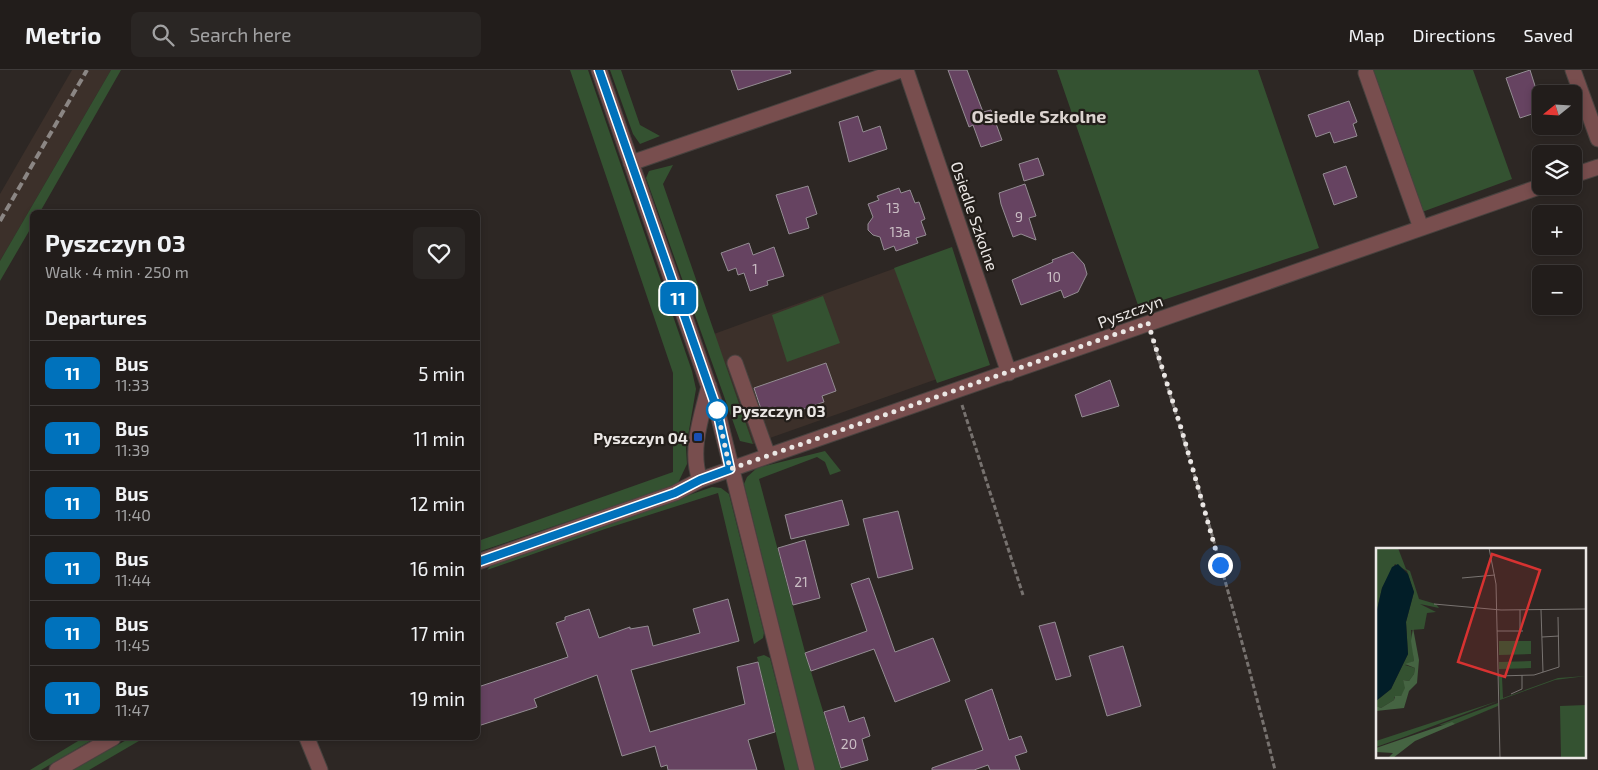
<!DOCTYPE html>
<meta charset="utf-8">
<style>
:root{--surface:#221d1b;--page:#2a2624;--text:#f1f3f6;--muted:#a2a2a3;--line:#3f3b3a}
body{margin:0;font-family:"Exo 2",sans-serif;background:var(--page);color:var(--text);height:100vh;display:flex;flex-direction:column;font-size:19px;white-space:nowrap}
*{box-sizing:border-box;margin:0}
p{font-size:16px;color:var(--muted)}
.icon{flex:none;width:28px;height:28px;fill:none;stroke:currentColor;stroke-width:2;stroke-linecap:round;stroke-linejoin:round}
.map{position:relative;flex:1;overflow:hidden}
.side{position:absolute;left:30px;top:140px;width:450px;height:530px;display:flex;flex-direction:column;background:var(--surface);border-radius:8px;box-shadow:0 2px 8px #0003,0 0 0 1px var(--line)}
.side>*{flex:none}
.badge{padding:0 10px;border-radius:8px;font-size:18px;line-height:32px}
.needle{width:32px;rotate:252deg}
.fabs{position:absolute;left:1532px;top:15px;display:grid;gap:10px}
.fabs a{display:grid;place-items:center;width:50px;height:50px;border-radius:8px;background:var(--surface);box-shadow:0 2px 8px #0003,0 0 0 1px var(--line);font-size:25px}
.you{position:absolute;width:25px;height:25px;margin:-12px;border:4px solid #fff;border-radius:50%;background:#1a73e8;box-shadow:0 0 0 8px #1a73e833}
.map>.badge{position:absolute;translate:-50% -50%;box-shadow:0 0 0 2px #fff}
h2{padding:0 15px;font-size:19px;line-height:45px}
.round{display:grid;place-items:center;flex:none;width:52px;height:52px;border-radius:8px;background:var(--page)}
.summary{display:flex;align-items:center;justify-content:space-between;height:85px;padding:0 15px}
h1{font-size:24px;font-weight:700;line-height:38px}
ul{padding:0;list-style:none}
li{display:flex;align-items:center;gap:15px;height:65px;padding:0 15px;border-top:1px solid var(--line)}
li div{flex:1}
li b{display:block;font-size:19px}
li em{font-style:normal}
li .badge{min-width:55px;font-weight:700;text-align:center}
header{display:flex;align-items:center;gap:30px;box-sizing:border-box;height:70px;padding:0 25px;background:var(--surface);border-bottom:1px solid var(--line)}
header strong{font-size:24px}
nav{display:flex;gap:28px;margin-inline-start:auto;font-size:18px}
.search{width:350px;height:45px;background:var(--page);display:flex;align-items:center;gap:12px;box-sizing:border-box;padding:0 18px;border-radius:8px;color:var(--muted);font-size:19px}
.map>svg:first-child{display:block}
</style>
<header>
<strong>Metrio</strong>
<div class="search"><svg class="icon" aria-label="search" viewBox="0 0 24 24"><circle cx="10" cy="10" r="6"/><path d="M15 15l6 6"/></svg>Search here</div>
<nav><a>Map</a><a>Directions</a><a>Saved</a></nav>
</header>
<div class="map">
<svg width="1598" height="700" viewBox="0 0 1598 700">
<rect width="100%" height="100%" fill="#2d2724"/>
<path fill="#3c302a" d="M 72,0 L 111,0 L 0,191 L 0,124 Z
M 951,178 L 988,291 L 753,374 L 714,264 Z"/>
<path fill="#345231" d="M 111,0 L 121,0 L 40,142 L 32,142 L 32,156 L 0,211 L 0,191 Z
M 570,0 L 588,0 L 692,301 L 696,319 L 686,378 L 687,394 L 678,413 L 670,417 L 478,482 L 478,471 L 673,402 L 673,303 Z
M 610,0 L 621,0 L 640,55 L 660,66 L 640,74 L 633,64 Z
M 1057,0 L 1258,0 L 1319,178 L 1139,238 Z
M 1371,0 L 1473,0 L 1512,109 L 1422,142 Z
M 673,95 L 663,114 L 753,374 L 740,371 L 646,108 L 649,101 Z
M 952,177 L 990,295 L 937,313 L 894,198 Z
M 823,226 L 840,273 L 787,292 L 772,245 Z
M 825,381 L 841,401 L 830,405 L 825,392 L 817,387 L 759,409 L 805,582 L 841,700 L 815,700 L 744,414 L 747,407 L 757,398 Z
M 712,417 L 721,418 L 729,424 L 764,563 L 763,568 L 754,574 L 718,423 L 605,459 L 487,500 L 491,495 Z
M 764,585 L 770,588 L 799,700 L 785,700 L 757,587 Z
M 83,668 L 95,668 L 41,700 L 30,700 Z
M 130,668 L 144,668 L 89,700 L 73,700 Z"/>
<path fill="#664361" stroke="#948d93" d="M 731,0 L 790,0 L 791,3 L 738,20 Z
M 948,0 L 967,0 L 983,42 L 991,40 L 1002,70 L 981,77 L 973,55 L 969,57 Z
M 1530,0 L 1536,19 L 1541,17 L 1541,41 L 1520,48 L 1506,8 Z
M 1349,31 L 1357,52 L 1353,54 L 1357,66 L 1334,73 L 1330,62 L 1316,67 L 1308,45 Z
M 858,46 L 863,62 L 880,56 L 887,79 L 849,92 L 839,52 Z
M 1038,88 L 1044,105 L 1024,111 L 1019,94 Z
M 1346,96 L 1357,127 L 1334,135 L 1323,104 Z
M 1025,114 L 1036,146 L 1029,148 L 1036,170 L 1021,164 L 1013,167 L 1001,134 L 999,123 Z
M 808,116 L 817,144 L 806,148 L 809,158 L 789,164 L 776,125 Z
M 899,118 L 901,123 L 910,120 L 915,133 L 919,132 L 925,149 L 921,151 L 926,165 L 916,168 L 918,173 L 896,181 L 894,176 L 884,180 L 880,167 L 873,165 L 868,160 L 868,154 L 873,147 L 868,134 L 879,130 L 877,126 Z
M 749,173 L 753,185 L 774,177 L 784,206 L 767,211 L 768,215 L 750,221 L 744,203 L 738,205 L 736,198 L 728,201 L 721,183 Z
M 1073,182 L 1084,194 L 1087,204 L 1078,222 L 1064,228 L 1061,220 L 1021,235 L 1012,210 L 1053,192 L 1052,190 Z
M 826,293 L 836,321 L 822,326 L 824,332 L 798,341 L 796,337 L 764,348 L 754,318 Z
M 1110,310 L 1119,336 L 1082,347 L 1075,325 Z
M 842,430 L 849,455 L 791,469 L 785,445 Z
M 898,441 L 913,499 L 878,508 L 863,449 Z
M 805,470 L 820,528 L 793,535 L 778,478 Z
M 869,508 L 895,582 L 933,568 L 950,611 L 895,632 L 874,579 L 811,601 L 805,583 L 867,561 L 851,514 Z
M 728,529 L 739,571 L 631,600 L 650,662 L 745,634 L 737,597 L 758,592 L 775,662 L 748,670 L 757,700 L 668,700 L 667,695 L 661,697 L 655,676 L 622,686 L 597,605 L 534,629 L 537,637 L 478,656 L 478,617 L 568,587 L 556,553 L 565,550 L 565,547 L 589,539 L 599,568 L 630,557 L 630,559 L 648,556 L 653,576 L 700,563 L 693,539 Z
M 1055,552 L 1071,606 L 1056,610 L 1039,556 Z
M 1123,576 L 1141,636 L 1107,646 L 1089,586 Z
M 992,619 L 1009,670 L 1021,666 L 1027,682 L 1015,686 L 1020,700 L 990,700 L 988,695 L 974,700 L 932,700 L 932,698 L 983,680 L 965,630 Z
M 844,636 L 849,652 L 864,647 L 870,666 L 862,669 L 868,690 L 841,698 L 824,642 Z"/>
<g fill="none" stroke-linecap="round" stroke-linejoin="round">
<g stroke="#48423f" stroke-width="17">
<path id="minor" d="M 599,0 L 717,340 L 807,700
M 906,0 L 1009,303
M 1573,0 L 1598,69
M 1366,3 L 1421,158
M 631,93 L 901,0
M 1574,105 L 1598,97
M 735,293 L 768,386
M 700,410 C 689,380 702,345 709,316
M 478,492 L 675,423 L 700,410 L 768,386 L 1542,116
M 307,668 L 320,700
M 57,700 L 113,668"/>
</g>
<path stroke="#77726f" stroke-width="3" stroke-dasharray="5 2.5" stroke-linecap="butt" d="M 1152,268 C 1198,411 1239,555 1275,700
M 962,335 L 1023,525"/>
<use href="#minor" stroke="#784e4e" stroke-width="15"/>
<path stroke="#8b8684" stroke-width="4" stroke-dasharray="8 4" stroke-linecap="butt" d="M 0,151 L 87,0"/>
</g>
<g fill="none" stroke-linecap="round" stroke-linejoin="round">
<g stroke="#fff" stroke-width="11">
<path id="line" d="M 478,492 L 675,423 L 700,410 L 730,399 L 717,340 L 599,0"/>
</g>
<use href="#line" stroke="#0072bc" stroke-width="8"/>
<path stroke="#ebe7e5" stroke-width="5" stroke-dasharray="0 9" d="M 717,340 L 730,399 L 1148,253 L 1182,361 L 1220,495"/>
</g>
<circle fill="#fff" stroke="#0072bc" stroke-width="2.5" cx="717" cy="340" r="10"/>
<rect fill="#1a4fb4" stroke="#231e1a" stroke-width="2" x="693" y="362" width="10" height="10" rx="2.5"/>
<g text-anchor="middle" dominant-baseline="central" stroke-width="4.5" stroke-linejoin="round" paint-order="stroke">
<g font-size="14" fill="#cabec4">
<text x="893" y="137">13</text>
<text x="1019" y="146">9</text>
<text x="900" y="161">13a</text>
<text x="755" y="198">1</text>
<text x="1054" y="206">10</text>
<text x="801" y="511">21</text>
<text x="849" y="673">20</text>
</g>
<g font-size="16" fill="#ebe7e5" stroke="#231e1a">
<text transform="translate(975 146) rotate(71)">Osiedle Szkolne</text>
<text transform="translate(1130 241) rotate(-20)">Pyszczyn</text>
</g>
<g font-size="16" font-weight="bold" fill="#ebe7e5" stroke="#231e1a" text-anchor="start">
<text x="732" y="340">Pyszczyn 03</text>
</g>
<g font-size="16" font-weight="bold" fill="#ebe7e5" stroke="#231e1a" text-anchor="end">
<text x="688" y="367">Pyszczyn 04</text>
</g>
<g font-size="18" font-weight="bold" fill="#dcd4d0" stroke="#231e1a">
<text x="1039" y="46">Osiedle Szkolne</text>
</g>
</g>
<g transform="translate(1376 478)">
<rect width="210" height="210" fill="#2d2724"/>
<path d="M 0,0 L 22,0 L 30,21 L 34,23 L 43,51 L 60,56 L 63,60 L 44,56 L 60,64 L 51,65 L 48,81 L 35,82 L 38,113 L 29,117 L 39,120 L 38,126 L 33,133 L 27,132 L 30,140 L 25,148 L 18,149 L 18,152 L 5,160 L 0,158 L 0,153 L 15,141 L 32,106 L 30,74 L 38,44 L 31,23 L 19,16 L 6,40 L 0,66 ZM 123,93 L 155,93 L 155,106 L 123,107 ZM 155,113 L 155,120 L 123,121 L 123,114 ZM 210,128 L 179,132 L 124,152 L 124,151 L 123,129 L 126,129 L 127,150 L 182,130 ZM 122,153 L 31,188 L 0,199 L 0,193 ZM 122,155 L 122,158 L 79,176 L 63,177 ZM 210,157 L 210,210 L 185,210 L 184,158 Z" fill="#345231"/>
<path d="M 37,80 L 43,112 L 41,135 L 33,143 L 28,160 L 0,163 L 0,158 L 5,160 L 18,152 L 19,148 L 25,148 L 29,140 L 27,132 L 33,133 L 38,126 L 39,120 L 29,116 L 38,113 L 35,93 ZM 76,174 L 79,176 L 39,193 L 17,210 L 12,210 L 17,205 L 0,204 L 0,200 Z" fill="#456442"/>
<path d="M 22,16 L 32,26 L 38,44 L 30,74 L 32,106 L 15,141 L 0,153 L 0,66 L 6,40 L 16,19 Z" fill="#021e28"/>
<path fill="none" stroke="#797471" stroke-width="1" d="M 113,0 L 120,36 L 124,210M 86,30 L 119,27M 58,56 L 125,62 L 210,61M 144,62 L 144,83M 165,62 L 167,124M 121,83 L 147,83M 166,89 L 183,88M 122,128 L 158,127 L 183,119 L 182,69M 135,146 L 146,141 L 146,127"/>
<path fill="#d73231" fill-opacity="0.15" stroke="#d73231" stroke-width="2.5" d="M 116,6 L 164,22 L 129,129 L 82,114 Z"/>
<rect width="210" height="210" fill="none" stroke="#ebe7e5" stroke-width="2.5"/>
</g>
</svg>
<div class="fabs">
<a><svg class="needle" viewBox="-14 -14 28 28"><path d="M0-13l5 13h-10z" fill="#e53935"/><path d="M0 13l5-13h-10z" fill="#a2a2a3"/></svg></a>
<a><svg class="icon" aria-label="layers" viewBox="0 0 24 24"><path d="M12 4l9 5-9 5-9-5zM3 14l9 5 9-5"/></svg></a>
<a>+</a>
<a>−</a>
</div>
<div class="you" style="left:1220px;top:495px"></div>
<b class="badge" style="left:678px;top:228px;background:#0072bc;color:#fff">11</b>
<section class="side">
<div class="summary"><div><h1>Pyszczyn 03</h1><p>Walk · 4 min · 250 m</p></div><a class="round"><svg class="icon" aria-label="heart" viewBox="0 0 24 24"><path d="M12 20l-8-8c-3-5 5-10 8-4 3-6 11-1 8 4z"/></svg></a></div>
<h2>Departures</h2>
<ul>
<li><span class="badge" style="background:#0072bc;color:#fff">11</span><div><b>Bus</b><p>11:33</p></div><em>5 min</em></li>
<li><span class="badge" style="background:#0072bc;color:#fff">11</span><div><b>Bus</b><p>11:39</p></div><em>11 min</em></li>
<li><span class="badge" style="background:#0072bc;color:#fff">11</span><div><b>Bus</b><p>11:40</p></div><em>12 min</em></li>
<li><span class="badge" style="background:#0072bc;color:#fff">11</span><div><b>Bus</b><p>11:44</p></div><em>16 min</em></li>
<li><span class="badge" style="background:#0072bc;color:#fff">11</span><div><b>Bus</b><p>11:45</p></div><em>17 min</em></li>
<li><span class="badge" style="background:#0072bc;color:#fff">11</span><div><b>Bus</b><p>11:47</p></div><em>19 min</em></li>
</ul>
</section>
</div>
